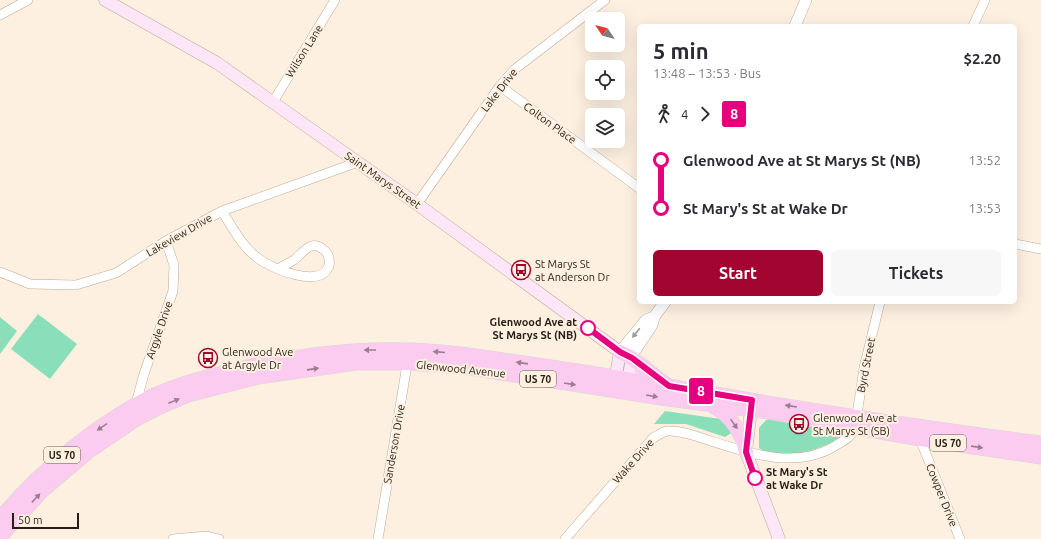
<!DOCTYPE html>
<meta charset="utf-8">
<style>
:root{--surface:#fff;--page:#f7f7f7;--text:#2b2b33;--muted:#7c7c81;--accent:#a30531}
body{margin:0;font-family:Ubuntu,sans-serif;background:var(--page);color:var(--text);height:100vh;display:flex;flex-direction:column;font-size:15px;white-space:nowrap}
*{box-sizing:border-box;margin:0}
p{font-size:13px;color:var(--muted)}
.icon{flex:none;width:22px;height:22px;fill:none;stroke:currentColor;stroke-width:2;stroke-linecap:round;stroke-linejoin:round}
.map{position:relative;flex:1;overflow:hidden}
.drawer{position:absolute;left:637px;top:24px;width:380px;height:280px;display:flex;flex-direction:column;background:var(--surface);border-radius:6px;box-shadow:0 4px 16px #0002}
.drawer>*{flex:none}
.badge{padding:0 8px;border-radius:3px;font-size:14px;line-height:26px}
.needle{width:26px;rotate:305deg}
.controls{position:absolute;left:585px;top:12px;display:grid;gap:8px}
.controls a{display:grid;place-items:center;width:40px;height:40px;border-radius:6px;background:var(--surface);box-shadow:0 4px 16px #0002;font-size:20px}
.scale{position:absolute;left:12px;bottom:10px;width:67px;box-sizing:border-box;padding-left:4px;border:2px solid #261e15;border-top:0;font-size:11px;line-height:14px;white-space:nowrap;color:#261e15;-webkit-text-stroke:3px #fdf0e1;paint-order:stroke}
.map>.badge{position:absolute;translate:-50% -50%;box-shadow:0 0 0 2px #fff}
.legs{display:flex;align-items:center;gap:6px;height:44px;padding:0 16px;font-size:13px}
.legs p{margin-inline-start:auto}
.overview{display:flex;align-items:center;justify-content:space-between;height:68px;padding:0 16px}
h1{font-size:22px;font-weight:600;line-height:30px}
.primary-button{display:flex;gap:8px;margin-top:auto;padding:8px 16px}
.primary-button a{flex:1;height:46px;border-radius:6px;background:var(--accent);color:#fff;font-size:16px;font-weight:600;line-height:46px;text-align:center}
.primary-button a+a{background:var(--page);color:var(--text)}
ul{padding:0 16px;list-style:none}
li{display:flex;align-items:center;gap:14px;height:48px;font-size:15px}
li i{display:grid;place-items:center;width:6px;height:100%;margin:0 5px;background:currentColor}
li i::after{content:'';width:10px;height:10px;margin:-5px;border:3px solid;border-radius:50%;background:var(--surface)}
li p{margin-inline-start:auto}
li:first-child i{background:linear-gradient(#0000 50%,currentColor 0)}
li:last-child i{background:linear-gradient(currentColor 50%,#0000 0)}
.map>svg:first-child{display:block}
</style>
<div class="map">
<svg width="1041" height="539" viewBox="0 0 1041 539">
<rect width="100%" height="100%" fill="#fdf0e1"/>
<path fill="#8adfba" d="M 38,314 L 77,344 L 50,379 L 11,349 Z
M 0,317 L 17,331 L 0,354 Z
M 665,411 L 721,419 L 733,432 L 725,437 L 686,424 L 654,424 Z
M 771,419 L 845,432 L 845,436 C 822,448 802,456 776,453 C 770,452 764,452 759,448 L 759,428 L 766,420 Z"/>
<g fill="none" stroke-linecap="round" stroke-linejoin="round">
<g stroke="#bfaa93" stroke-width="10">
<path id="minor" d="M 0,15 L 28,0
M 973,26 L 985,0
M 500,86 L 639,188
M 273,102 L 335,0
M 417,204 L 500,86 L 515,69 L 605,0
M 222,211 C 232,227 242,247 259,259 C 273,269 320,289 329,266 C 330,262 329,255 326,252 C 312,237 305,251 294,260 C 289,263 283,266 278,269
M 1015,244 L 1041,249
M 0,272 L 30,284 L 76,285 L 116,273 L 166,241 L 222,211 L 358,162
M 135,407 L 144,374 L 173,291 L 174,265 L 166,241
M 921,436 L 920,439 L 960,539
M 173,539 L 207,536 L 219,539
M 378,539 L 408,359
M 565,539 L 653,438 C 657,436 662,432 667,431 C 681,430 695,436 708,440 C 748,453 796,470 835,446 C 843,441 852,437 855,428 L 864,368 L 880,302"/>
</g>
<g stroke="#bfaa93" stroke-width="12">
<path id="tertiary" d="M 795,26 L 806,0
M 620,352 L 646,320 L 654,317
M 632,358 L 634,352 L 652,325 L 654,317 L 665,302"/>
</g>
<g stroke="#bfaa93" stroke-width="13">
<path id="secondary" d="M 105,0 L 217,63 L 417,204 L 620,352 L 614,386
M 627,387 L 632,358
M 752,401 L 746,452 L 779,539"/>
</g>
<g stroke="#d8d6d5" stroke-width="15">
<path id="primary" d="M 620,352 L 632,358 L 667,385
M 713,406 C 732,417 742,432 746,452
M 0,518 C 39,473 83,435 135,405 C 162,389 193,380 223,373 C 283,357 345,348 408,350 C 447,351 485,357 523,363 C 581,371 639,381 697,391 C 812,411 926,428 1041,443
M 0,537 L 42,491 L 89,451 L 138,418 L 162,406 L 188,395 L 258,377 L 356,363 L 408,363 L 463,367 L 668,399 L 769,412 L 920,439 L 1041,457"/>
</g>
<use href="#minor" stroke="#fff" stroke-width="9"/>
<use href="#tertiary" stroke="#fff" stroke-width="11"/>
<use href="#secondary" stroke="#fde6f7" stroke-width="12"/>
<use href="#primary" stroke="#fbccef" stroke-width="14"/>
</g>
<defs><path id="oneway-solid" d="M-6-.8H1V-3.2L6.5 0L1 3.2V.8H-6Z"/></defs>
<use fill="#9d9a96" href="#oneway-solid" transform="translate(636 333) rotate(129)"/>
<g fill="#9b7e8d">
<use href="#oneway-solid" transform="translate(370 350) rotate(180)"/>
<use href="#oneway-solid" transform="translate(439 352) rotate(-175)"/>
<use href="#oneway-solid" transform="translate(522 363) rotate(-172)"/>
<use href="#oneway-solid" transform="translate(313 369) rotate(-8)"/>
<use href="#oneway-solid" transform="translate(570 384) rotate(9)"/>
<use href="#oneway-solid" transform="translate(652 396) rotate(10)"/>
<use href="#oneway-solid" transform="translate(174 401) rotate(-22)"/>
<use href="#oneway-solid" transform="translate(791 406) rotate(-171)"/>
<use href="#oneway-solid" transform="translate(734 424) rotate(55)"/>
<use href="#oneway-solid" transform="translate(102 427) rotate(146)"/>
<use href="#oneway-solid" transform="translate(977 447) rotate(8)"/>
<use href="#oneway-solid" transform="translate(36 498) rotate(-47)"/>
</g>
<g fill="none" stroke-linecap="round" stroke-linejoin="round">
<g stroke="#fff" stroke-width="9">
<path id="line-1" d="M 588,328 L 620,352 L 632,358 L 669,386 L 752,400 L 746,452 L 755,478"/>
</g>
<use href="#line-1" stroke="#e6007e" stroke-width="6"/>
</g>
<defs>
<g id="bus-ring" transform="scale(1)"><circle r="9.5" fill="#fdf0e1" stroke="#a30531" stroke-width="1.5"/><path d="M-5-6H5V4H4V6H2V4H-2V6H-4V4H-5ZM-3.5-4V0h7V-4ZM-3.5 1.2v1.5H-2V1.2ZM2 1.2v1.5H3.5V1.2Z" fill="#a30531"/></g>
</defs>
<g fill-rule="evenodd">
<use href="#bus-ring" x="521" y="270"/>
<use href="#bus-ring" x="208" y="358"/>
<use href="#bus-ring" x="799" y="424"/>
</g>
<g fill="#fff" stroke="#e6007e" stroke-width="2">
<circle cx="588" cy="328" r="7"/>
<circle cx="755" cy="478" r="7"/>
</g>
<g text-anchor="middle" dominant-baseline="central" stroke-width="4" stroke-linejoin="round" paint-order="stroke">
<g fill="#fdf0e1" stroke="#665d52" stroke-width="1">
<rect x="520" y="371" width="36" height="16" rx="3"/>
<rect x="930" y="435" width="36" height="16" rx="3"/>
<rect x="44" y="447" width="36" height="16" rx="3"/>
</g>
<g font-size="10" font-weight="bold" fill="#261e15">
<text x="538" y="379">US 70</text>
<text x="948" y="443">US 70</text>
<text x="62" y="455">US 70</text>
</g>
<g font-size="11" fill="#261e15" stroke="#fdf0e1">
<text transform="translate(304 51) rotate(-58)">Wilson Lane</text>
<text transform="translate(499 90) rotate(-52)">Lake Drive</text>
<text transform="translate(550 123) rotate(36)">Colton Place</text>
<text transform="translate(383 180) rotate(35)">Saint Marys Street</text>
<text transform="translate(179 235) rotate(-30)">Lakeview Drive</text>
<text transform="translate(159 330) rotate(-71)">Argyle Drive</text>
<text transform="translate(866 365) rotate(-79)">Byrd Street</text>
<text transform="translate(461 369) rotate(6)">Glenwood Avenue</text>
<text transform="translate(394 444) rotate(-80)">Sanderson Drive</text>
<text transform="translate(633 461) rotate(-48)">Wake Drive</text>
<text transform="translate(942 495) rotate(68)">Cowper Drive</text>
</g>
<g font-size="11" fill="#261e15" stroke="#fdf0e1" text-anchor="start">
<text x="535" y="264">St Marys St<tspan x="535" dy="13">at Anderson Dr</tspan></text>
<text x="222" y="352">Glenwood Ave<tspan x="222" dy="13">at Argyle Dr</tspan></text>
<text x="813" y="418">Glenwood Ave at<tspan x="813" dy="13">St Marys St (SB)</tspan></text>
</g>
<g font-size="11" font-weight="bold" fill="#261e15" stroke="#fdf0e1" text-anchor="end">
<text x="577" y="322">Glenwood Ave at<tspan x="577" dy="13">St Marys St (NB)</tspan></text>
<text x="766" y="472" text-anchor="start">St Mary's St<tspan x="766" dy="13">at Wake Dr</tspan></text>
</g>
</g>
</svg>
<div class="controls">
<a><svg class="needle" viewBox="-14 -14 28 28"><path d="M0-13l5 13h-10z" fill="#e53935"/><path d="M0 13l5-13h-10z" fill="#7c7c81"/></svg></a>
<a><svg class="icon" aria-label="locate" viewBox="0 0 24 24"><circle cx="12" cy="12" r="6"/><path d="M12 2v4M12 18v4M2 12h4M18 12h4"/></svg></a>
<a><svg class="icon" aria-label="layers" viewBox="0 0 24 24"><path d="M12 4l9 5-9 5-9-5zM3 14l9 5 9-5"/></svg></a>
</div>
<div class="scale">50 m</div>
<b class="badge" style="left:701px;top:391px;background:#e6007e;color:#fff">8</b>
<section class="drawer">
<div class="overview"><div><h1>5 min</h1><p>13:48 – 13:53 · Bus</p></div><b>$2.20</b></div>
<div class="legs"><svg class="icon" aria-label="walk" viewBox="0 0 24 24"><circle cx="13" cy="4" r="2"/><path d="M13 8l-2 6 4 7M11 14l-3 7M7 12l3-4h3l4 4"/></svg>4<svg class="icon" aria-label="forward" viewBox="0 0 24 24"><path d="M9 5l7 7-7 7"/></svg><b class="badge" style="background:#e6007e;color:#fff">8</b></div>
<ul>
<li><i style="color:#e6007e"></i><b>Glenwood Ave at St Marys St (NB)</b><p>13:52</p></li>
<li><i style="color:#e6007e"></i><b>St Mary's St at Wake Dr</b><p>13:53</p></li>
</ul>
<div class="primary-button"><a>Start</a><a>Tickets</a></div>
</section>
</div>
